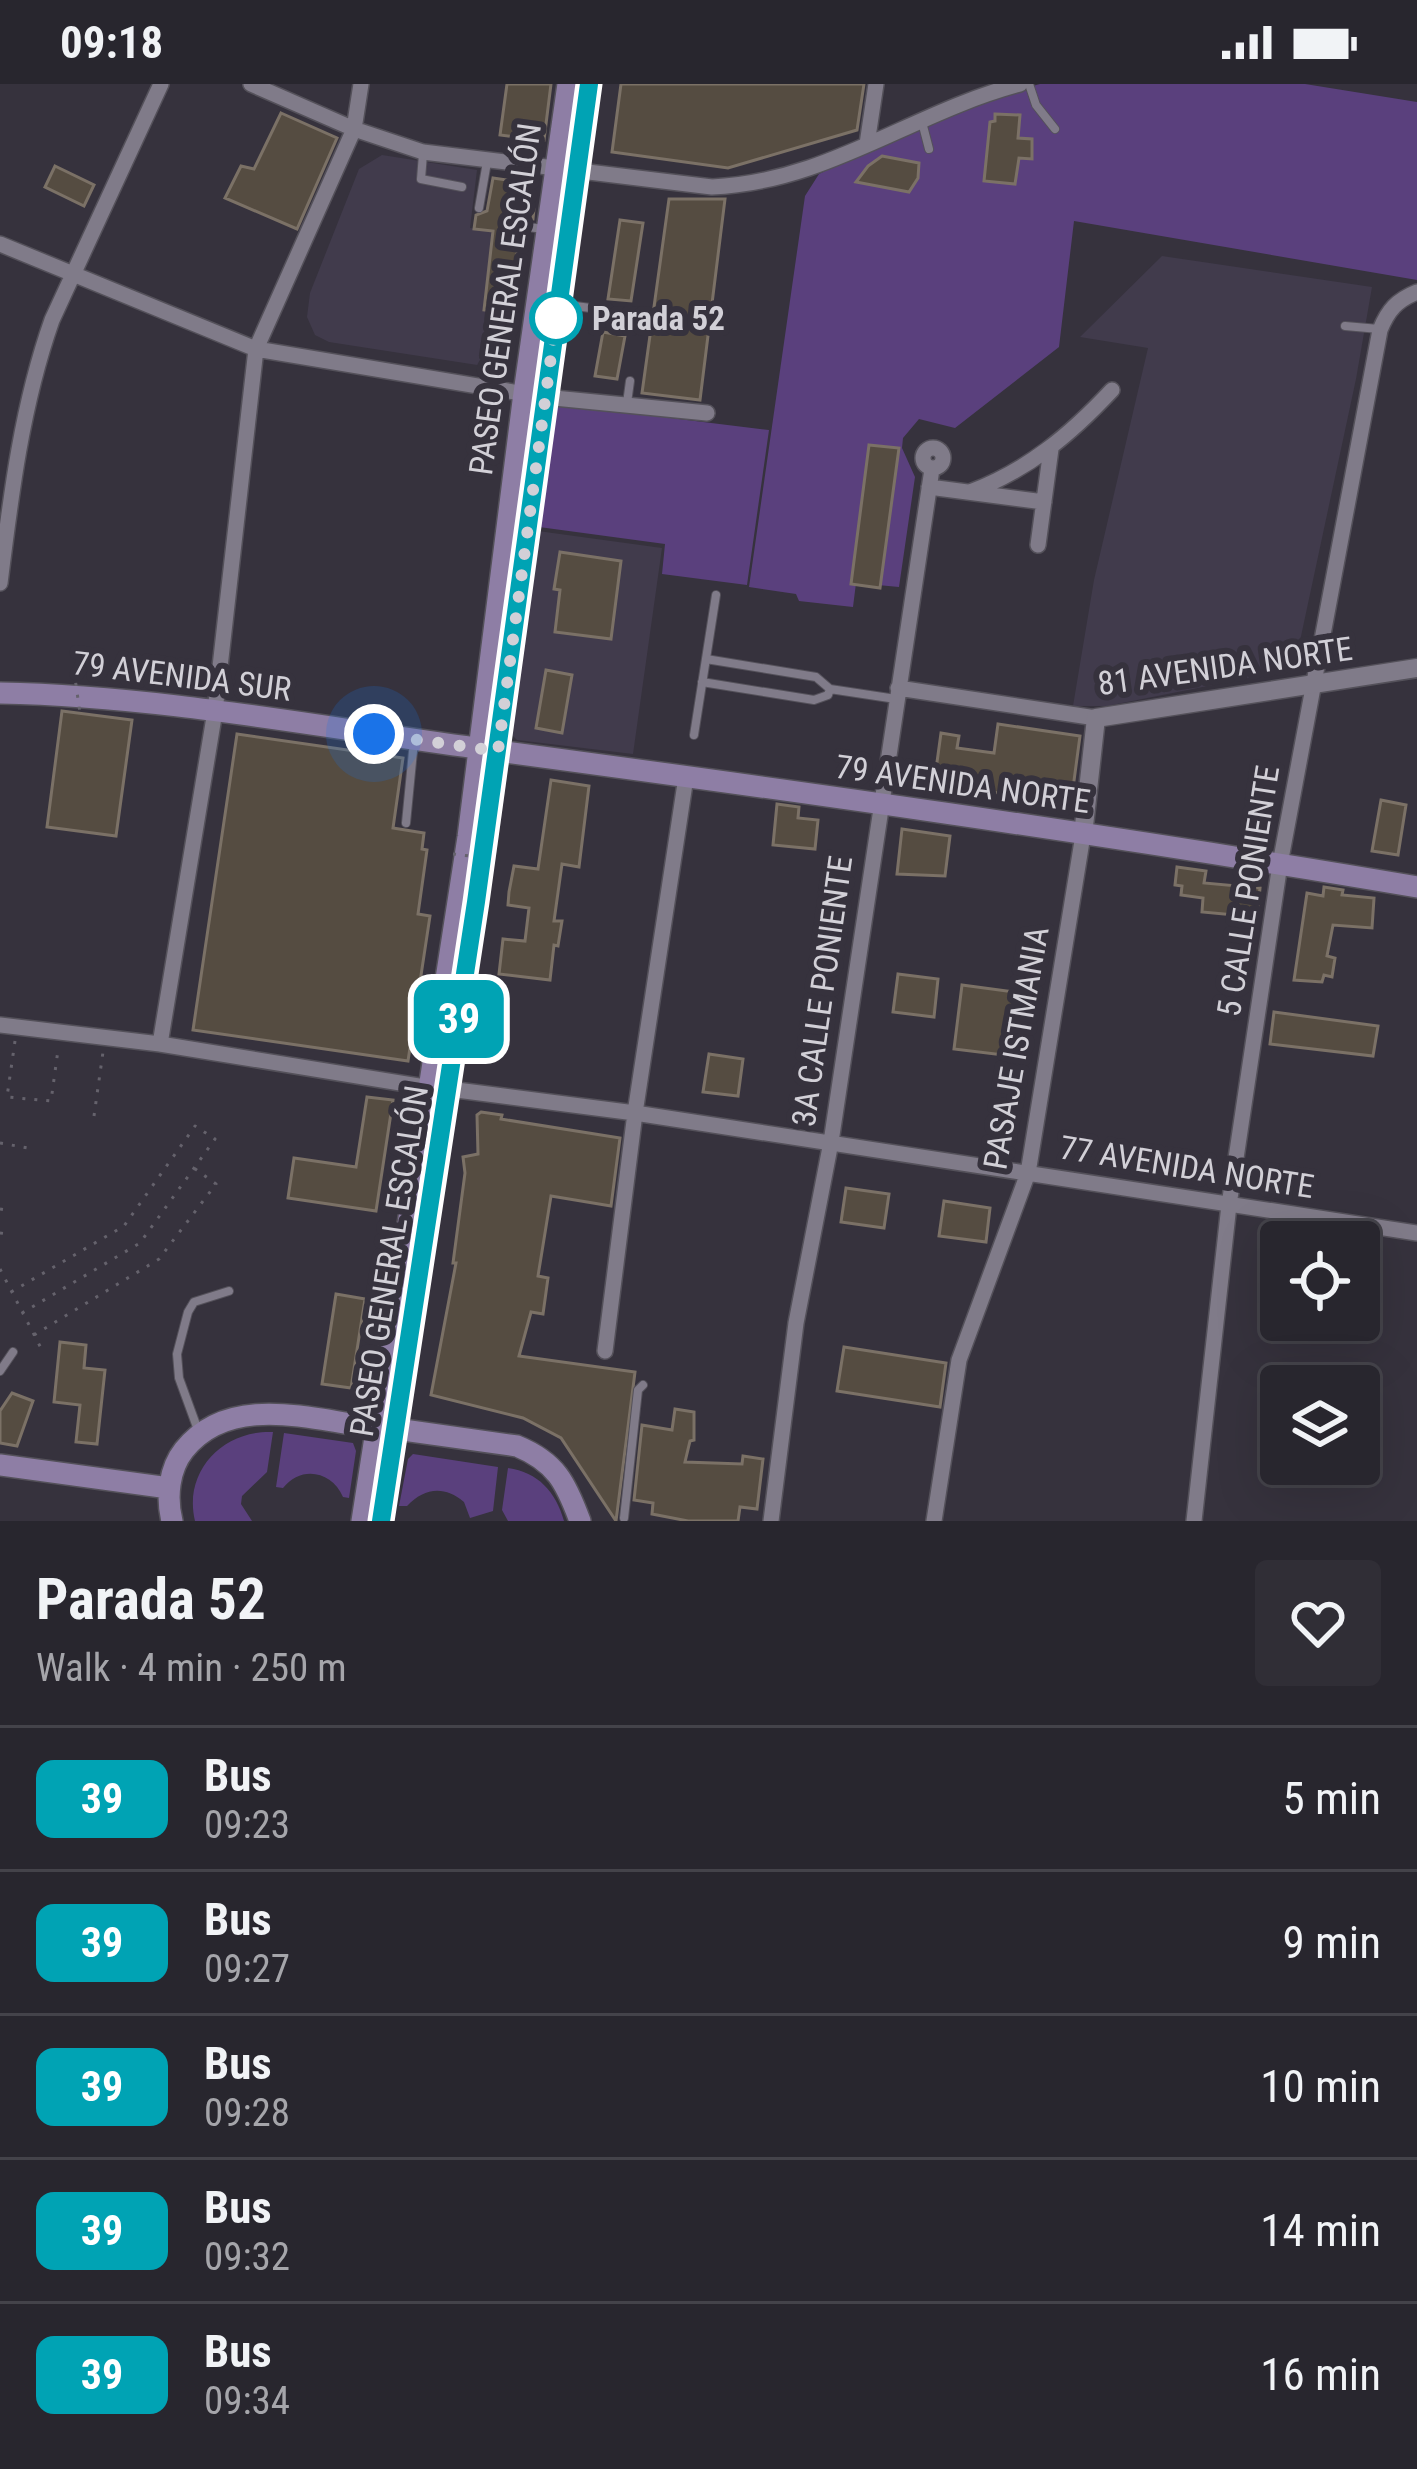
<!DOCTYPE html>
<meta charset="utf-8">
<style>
:root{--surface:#28262e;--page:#302e36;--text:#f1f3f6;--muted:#a5a5aa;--line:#44434a}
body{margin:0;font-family:"Roboto Condensed",sans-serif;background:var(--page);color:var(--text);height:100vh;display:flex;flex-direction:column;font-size:45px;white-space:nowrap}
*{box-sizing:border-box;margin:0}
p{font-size:39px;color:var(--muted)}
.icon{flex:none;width:66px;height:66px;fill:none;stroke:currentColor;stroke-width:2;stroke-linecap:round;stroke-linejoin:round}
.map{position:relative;height:1437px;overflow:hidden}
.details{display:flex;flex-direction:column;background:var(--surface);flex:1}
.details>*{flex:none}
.badge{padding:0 24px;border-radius:18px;font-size:42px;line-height:78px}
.tools{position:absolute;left:1260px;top:1137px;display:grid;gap:24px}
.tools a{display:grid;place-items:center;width:120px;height:120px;border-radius:12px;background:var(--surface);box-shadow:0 12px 48px #0002,0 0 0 3px var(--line);font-size:60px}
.you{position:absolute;width:60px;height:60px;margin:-30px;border:9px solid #fff;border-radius:50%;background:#1a73e8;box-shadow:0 0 0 18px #1a73e833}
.map>.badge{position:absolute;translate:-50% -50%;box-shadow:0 0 0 6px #fff}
.round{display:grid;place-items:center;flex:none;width:126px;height:126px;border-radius:12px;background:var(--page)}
.summary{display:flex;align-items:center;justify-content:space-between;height:204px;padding:0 36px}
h1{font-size:57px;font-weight:700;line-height:90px}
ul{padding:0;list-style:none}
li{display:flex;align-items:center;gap:36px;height:144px;padding:0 36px;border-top:3px solid var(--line)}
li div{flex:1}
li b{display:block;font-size:45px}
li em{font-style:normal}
li .badge{min-width:132px;font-weight:700;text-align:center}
.status{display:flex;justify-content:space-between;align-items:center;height:84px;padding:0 60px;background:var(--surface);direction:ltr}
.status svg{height:33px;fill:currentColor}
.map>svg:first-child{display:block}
</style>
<div class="status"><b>09:18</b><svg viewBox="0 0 49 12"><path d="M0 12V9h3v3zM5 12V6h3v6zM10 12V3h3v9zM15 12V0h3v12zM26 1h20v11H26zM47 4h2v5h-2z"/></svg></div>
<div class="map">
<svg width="1417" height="1437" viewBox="0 0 1417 1437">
<rect width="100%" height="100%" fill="#36323d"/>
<path fill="#413b4c" d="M 382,71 L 477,86 L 470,144 L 519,149 L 503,285 L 329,258 L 315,251 L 307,233 L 310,209 L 359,85 Z
M 1162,172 L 1372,203 L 1356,295 L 1294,585 L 1107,622 L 1073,622 L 1094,496 L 1148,264 L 1080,253 Z
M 538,447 L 662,464 L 633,670 L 517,656 L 511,650 Z"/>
<path fill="#5a407d" d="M 1040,0 L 1305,0 L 1417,18 L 1417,196 L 1074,137 L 1059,263 L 955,344 L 919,335 L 903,354 L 902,364 L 915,393 L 899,503 L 856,499 L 853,523 L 799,517 L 796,510 L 749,503 L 805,112 L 819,90 L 871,64 L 969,20 Z
M 557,320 L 769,346 L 747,501 L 662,490 L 665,460 L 539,443 Z
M 273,1348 L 267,1388 L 242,1412 L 241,1420 L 252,1437 L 195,1437 C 183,1387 223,1346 273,1348 Z
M 284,1349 L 353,1359 L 356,1367 L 349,1414 L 343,1413 C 332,1387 301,1381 283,1404 L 276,1403 Z
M 413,1370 L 498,1383 L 493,1427 L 470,1434 L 464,1418 C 444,1401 424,1404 407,1422 L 399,1422 L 408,1375 Z
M 508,1384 C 538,1388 556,1408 564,1437 L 508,1437 L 502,1426 Z"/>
<path fill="#554c41" stroke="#7b7166" stroke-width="3" d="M 507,0 L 551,0 L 544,56 L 500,51 Z
M 621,0 L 864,0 L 857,46 L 728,84 L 612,68 Z
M 281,29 L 337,54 L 297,145 L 225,114 L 241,82 L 254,85 Z
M 995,30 L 1020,31 L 1018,54 L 1032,55 L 1032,75 L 1019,74 L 1015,100 L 984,97 L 990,38 L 995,37 Z
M 882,72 L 919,79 L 918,94 L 909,108 L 856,98 L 868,82 Z
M 55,82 L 94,101 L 84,122 L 45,103 Z
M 493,94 L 527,99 L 524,123 L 534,125 L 533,135 L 519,134 L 513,140 L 519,150 L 511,229 L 484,226 L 493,147 L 474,145 L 476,131 L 487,127 Z
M 669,115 L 725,115 L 700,316 L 642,309 Z
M 620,136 L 643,139 L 631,217 L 608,215 Z
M 603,248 L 625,252 L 617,295 L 595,292 Z
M 869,361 L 899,364 L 880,504 L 851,500 Z
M 560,468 L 621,477 L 611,555 L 555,548 L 560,506 L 554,505 Z
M 546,586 L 572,591 L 562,649 L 536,644 Z
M 62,627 L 132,636 L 116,752 L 47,743 Z
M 998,640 L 1080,652 L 1071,719 L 934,700 L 941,649 L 959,652 L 957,664 L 994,669 Z
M 237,650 L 403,674 L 393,744 L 424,749 L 422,765 L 427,766 L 418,830 L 430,832 L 408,977 L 193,946 Z
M 551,696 L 589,702 L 579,783 L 562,780 L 554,837 L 562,837 L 558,862 L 554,861 L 550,896 L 499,890 L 503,855 L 525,857 L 529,824 L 508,821 L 509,808 L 514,782 L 538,785 Z
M 1381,716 L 1406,721 L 1398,771 L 1372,767 Z
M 777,720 L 799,723 L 798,734 L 818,736 L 815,765 L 773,761 Z
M 902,745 L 950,752 L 945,792 L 897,790 Z
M 1177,783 L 1206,787 L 1204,799 L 1260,804 L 1257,833 L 1202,828 L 1203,814 L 1181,811 L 1182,802 L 1175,801 Z
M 1324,803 L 1343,806 L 1342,811 L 1374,814 L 1372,844 L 1333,841 L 1327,872 L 1335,874 L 1332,893 L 1324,891 L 1322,898 L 1294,896 L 1307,809 L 1323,812 Z
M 898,890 L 938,895 L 934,933 L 893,928 Z
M 962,901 L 1029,910 L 1021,973 L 954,965 Z
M 1274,928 L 1378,942 L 1373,972 L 1270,960 Z
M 709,970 L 743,975 L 738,1012 L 703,1008 Z
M 367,1013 L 393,1016 L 376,1127 L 288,1114 L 294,1074 L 356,1083 Z
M 481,1028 L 502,1031 L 501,1035 L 620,1054 L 611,1122 L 551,1112 L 538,1192 L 548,1194 L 543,1230 L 531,1228 L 519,1272 L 635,1288 L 616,1437 L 561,1354 L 523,1334 L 431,1311 L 456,1179 L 453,1179 L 465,1089 L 463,1073 L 478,1070 L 477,1031 Z
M 846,1104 L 889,1110 L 884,1144 L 841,1138 Z
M 944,1117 L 990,1124 L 986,1158 L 939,1152 Z
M 336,1210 L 365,1215 L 351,1304 L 322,1300 Z
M 60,1258 L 86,1261 L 84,1284 L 105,1286 L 97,1360 L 76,1358 L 80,1321 L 54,1318 Z
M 844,1263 L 946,1279 L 940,1323 L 837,1307 Z
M 12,1309 L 33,1317 L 17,1362 L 0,1359 L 0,1327 Z
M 675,1325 L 694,1328 L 694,1356 L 690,1357 L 685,1378 L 742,1380 L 743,1372 L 763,1375 L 757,1425 L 740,1423 L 738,1437 L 688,1437 L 652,1430 L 653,1419 L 634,1416 L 642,1341 L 672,1346 Z"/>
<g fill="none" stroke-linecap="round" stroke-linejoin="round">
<g stroke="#54515a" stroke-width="10">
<path id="service" d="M 1029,0 L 1036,21 L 1055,45
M 922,38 L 929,65
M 423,70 L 421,95 L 462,103
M 479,124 L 487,78
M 521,142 L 543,145
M 560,220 L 598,225
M 1345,242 L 1379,245
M 627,319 L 630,297
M 702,598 L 814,616 L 828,611 L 830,605 L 816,593 L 706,575
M 830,605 L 896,615
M 694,651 L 716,511
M 406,739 L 414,657
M 0,1287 L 13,1268
M 198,1346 L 179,1294 L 177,1270 L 188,1228 L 194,1218 L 229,1207
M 624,1434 L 638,1306 L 643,1301"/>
</g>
<g stroke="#54515a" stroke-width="18">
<path id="minor" d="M 251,0 L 354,45 L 423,68 L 712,103 C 827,98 911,29 1020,0
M 867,60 L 876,0
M 0,160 L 256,265 L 544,313 L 707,329
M923 374a10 10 0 1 1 20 0a10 10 0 1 1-20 0Z
M 929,403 L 1044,418
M 970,408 C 1028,386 1070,351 1112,306
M 1038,461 L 1051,365
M 0,499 C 11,410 22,321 52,236 L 161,0
M 898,604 L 1096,634
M 0,941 L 160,960 L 431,1004
M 160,960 L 215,627 L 256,265 L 354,45 L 361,0
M 449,1005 L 635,1029 L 1417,1149
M 605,1267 L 635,1029 L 686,693
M 771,1437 L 796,1239 L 831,1058 L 932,385
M 934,1437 L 959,1276 L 1028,1089 L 1083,751
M 1194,1437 L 1229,1121 L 1280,780 L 1380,246 C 1388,226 1397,216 1417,208"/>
</g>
<g stroke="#54515a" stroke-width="21">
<path id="tertiary" d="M 1083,751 L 1096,634 L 1417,584"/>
</g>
<g stroke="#54515a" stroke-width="24">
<path id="secondary" d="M 0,609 C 160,612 318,643 476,664 C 790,706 1105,750 1417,803
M 396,1345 L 517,1362 C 556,1378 566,1399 580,1437
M 0,1381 L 169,1404
M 172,1437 C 166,1413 169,1385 184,1366 C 230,1308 313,1336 377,1344
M 362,1437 L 468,753 L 524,309 L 568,0
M 381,1437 L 486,756 L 589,0"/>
</g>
<path stroke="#65626c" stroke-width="3" stroke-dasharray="3 9" stroke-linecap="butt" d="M 15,957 L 7,1013 L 51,1017 L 58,966
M 94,1032 L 103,968
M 0,1059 L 28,1064
M 0,1125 L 6,1126
M 0,1149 L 8,1150
M 0,1185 L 42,1266
M 11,1208 L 124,1142 L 195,1042 L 215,1055 L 140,1159 L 22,1229
M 34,1251 L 159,1175 L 216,1100 L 194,1084"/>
<use href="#service" stroke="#807b89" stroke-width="8"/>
<use href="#minor" stroke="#807b89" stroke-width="15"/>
<use href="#tertiary" stroke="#807b89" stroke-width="18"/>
<use href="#secondary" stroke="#8e7ea5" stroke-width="21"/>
<path stroke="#65626c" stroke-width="3" stroke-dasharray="3 9" stroke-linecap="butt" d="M 74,587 L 80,629
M 453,770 L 487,774"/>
</g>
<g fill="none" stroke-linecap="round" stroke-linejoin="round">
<g stroke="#fff" stroke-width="27">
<path id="line" d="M 381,1437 L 476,818 L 589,0"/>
</g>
<use href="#line" stroke="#00a3b4" stroke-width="18"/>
<path stroke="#d2d0d7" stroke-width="12" stroke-dasharray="0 21.6" d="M 374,650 L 498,667 L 558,220 L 556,234"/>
</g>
<circle fill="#fff" stroke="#00a3b4" stroke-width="6" cx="556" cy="234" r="24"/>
<g text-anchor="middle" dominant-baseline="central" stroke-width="12" stroke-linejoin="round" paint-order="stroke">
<g font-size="33" fill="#d2d0d7" stroke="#36323d">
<text transform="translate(505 215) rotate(-82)">PASEO GENERAL ESCALÓN</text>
<text transform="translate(1225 582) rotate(-8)">81 AVENIDA NORTE</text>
<text transform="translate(182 592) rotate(7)">79 AVENIDA SUR</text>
<text transform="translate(963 700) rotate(8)">79 AVENIDA NORTE</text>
<text transform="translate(1248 807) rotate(-81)">5 CALLE PONIENTE</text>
<text transform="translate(822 907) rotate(-82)">3A CALLE PONIENTE</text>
<text transform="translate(1016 964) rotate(-80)">PASAJE ISTMANIA</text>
<text transform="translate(1187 1083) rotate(9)">77 AVENIDA NORTE</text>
<text transform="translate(389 1177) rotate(-81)">PASEO GENERAL ESCALÓN</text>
</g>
<g font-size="33" font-weight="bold" fill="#d2d0d7" stroke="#36323d" text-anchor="start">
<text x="592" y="234">Parada 52</text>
</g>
</g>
</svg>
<div class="tools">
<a><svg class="icon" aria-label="locate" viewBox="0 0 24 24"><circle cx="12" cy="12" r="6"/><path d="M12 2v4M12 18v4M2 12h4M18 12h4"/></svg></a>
<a><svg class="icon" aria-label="layers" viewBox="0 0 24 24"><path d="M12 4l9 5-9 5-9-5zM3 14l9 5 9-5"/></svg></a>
</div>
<div class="you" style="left:374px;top:650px"></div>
<b class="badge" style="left:459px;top:935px;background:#00a3b4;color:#fff">39</b>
</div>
<section class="details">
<div class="summary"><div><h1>Parada 52</h1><p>Walk · 4 min · 250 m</p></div><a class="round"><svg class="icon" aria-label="heart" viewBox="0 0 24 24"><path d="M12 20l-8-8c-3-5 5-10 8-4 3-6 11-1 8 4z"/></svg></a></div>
<ul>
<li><span class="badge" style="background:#00a3b4;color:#fff">39</span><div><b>Bus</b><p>09:23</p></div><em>5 min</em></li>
<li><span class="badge" style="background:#00a3b4;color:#fff">39</span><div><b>Bus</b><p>09:27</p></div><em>9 min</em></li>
<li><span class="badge" style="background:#00a3b4;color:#fff">39</span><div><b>Bus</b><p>09:28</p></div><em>10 min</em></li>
<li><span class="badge" style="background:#00a3b4;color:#fff">39</span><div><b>Bus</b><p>09:32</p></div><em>14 min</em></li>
<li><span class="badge" style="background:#00a3b4;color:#fff">39</span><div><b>Bus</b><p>09:34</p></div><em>16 min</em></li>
</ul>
</section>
